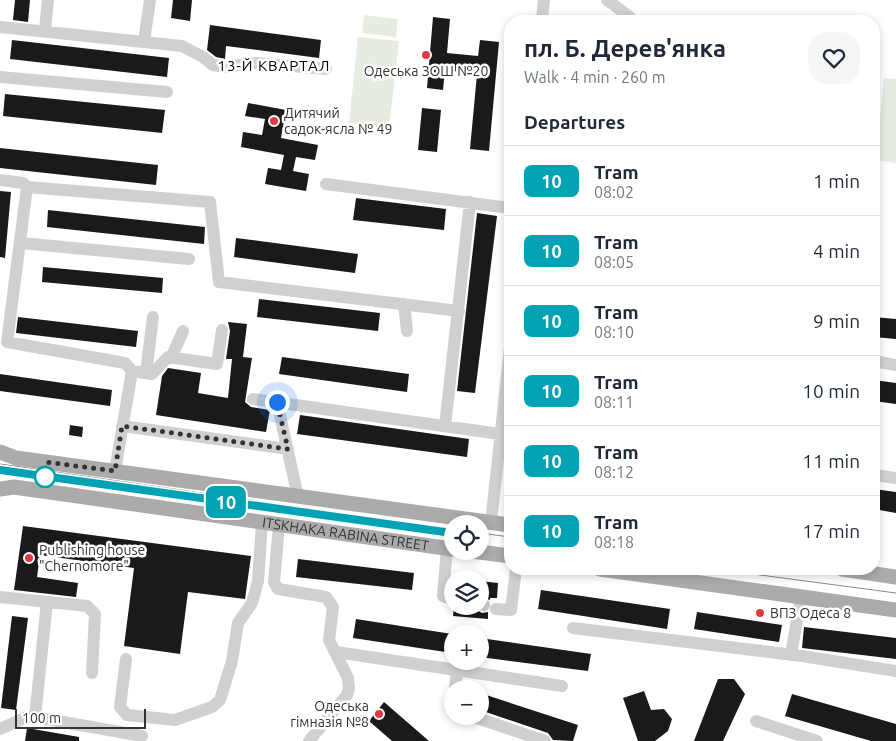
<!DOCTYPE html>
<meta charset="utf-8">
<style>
:root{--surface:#fff;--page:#f6f6f7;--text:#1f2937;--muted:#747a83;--line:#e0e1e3}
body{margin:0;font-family:Ubuntu,sans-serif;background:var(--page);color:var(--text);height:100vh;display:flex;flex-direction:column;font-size:19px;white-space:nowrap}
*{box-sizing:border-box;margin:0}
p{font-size:16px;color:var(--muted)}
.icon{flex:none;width:28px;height:28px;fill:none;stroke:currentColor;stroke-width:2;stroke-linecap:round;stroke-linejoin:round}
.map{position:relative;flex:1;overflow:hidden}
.details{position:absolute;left:504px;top:15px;width:376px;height:560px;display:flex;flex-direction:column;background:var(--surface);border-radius:20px;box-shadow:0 2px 8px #0003}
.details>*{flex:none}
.badge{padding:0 10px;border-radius:8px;font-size:18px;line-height:32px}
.fabs{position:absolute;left:444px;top:515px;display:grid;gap:10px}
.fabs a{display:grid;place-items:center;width:45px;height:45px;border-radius:50%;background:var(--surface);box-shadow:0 2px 8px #0003;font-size:25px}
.scale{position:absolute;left:15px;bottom:12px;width:131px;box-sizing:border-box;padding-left:5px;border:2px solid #333;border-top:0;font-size:14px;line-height:18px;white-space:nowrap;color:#333;-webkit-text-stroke:4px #fff;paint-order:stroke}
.you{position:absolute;width:25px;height:25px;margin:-12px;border:4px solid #fff;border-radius:50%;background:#1a73e8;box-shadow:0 0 0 8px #1a73e833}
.map>.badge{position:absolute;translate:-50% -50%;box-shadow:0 0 0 2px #fff}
h2{padding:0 20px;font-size:19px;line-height:45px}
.round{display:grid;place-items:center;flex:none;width:52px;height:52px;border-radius:20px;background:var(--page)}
.summary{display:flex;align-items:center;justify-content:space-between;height:85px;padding:0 20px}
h1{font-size:24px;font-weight:700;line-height:38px}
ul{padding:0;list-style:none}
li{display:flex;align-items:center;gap:15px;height:70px;padding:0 20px;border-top:1px solid var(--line)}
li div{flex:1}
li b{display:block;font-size:19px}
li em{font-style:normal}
li .badge{min-width:55px;font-weight:700;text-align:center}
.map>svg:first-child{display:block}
</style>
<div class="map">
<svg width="896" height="741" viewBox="0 0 896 741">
<rect width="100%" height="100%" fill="#fff"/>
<path fill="#e6ecdf" d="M 364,15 L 398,19 L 396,37 L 362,33 Z
M 358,37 L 399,41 L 389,128 L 349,123 Z
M 884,78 L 896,79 L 896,163 L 876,160 Z"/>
<path fill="#1a1a1a" d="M 15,0 L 30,0 L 28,22 L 13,20 Z
M 173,0 L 192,0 L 190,21 L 171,18 Z
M 433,17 L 450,19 L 447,53 L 478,56 L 480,40 L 499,42 L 489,151 L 470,149 L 477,74 L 445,70 L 443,90 L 427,88 Z
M 210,25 L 321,40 L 319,58 L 226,46 L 225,59 L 216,57 L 207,50 Z
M 12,40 L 169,58 L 167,77 L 10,59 Z
M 5,94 L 165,110 L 162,133 L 3,116 Z
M 248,103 L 286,110 L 281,138 L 318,145 L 315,160 L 296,157 L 293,171 L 309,174 L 306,191 L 265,184 L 268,168 L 281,170 L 284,155 L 241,147 L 243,132 L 262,135 L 265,119 L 245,116 Z
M 422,108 L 441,110 L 437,152 L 418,150 Z
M 0,148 L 158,165 L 156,185 L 0,168 Z
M 0,191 L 11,192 L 5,258 L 0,257 Z
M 356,198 L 446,209 L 444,230 L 353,220 Z
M 48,210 L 205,227 L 204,244 L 47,227 Z
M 477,213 L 497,216 L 475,393 L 457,391 Z
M 236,238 L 358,254 L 355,273 L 234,257 Z
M 43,267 L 163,278 L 162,293 L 42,282 Z
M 259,299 L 380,313 L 378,331 L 257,317 Z
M 18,317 L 138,331 L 136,347 L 16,333 Z
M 874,317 L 896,319 L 896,339 L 874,337 Z
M 228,322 L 247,324 L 243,357 L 252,358 L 245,402 L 251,407 L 270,410 L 266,432 L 156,415 L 162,376 L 168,368 L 201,373 L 198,393 L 228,398 L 232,359 L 226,359 L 230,331 Z
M 282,357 L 409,374 L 407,392 L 279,374 Z
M 0,374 L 112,390 L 110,406 L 0,391 Z
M 874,380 L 896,383 L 896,404 L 874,401 Z
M 300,415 L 469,439 L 467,457 L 297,434 Z
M 70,425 L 83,427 L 82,437 L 69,435 Z
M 874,489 L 896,492 L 896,513 L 874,509 Z
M 23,526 L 251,556 L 245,599 L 188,592 L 180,654 L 124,646 L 134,568 L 40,555 L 37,577 L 78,583 L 76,597 L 14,590 Z
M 298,559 L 414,573 L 412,590 L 296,577 Z
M 480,581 L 498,583 L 497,598 L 490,598 L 490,600 L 480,596 Z
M 541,590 L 670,609 L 667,629 L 538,609 Z
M 454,607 L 473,608 L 482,613 L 488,612 L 488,619 L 453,616 Z
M 697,612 L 782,625 L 779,642 L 694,629 Z
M 12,616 L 28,618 L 16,710 L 1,708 Z
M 356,619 L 452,634 L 452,653 L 353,638 Z
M 804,627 L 896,638 L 896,659 L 802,648 Z
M 480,638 L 591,654 L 588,671 L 480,657 Z
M 718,679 L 734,679 L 745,694 L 723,741 L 694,741 Z
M 644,691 L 651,710 L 664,709 L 672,719 L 668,731 L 655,741 L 638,741 L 623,698 Z
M 480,693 L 578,725 L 573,741 L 553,740 L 548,733 L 480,710 Z
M 792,694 L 896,724 L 896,741 L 871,741 L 785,716 Z
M 384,702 L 429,741 L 392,741 L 369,721 Z
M 27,728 L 79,737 L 79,741 L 25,741 Z"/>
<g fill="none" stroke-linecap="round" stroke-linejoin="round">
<path stroke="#d0d0d0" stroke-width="12" d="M 607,0 L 630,17 L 631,21
M 542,21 L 544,0
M 0,27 L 182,46 L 203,57 L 213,65 L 225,67 L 256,63 L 326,69
M 45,30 L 48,0
M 144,41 L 150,0
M 0,77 L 167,92
M 0,180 L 23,183 L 27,187 L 210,202 L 219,282 L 459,311
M 326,184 L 510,208
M 27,187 L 7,342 L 125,363 L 132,371 L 152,374 L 168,357 L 217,364 L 222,330
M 21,243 L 189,259
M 404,304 L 407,331
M 171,358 L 183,331
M 874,361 L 896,365
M 146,373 L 153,317
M 253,399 L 500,434
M 277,402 L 298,497
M 122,426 L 288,449
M 445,426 L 470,202
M 115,471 L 132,371
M 874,475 L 896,478
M 491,523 L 510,348
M 279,525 L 274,582 L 278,589 L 326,597 L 333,607 L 329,640 L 348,678 L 349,689 L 347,695 L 309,741
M 447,548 L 443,596 L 452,599
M 0,597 L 87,606 L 95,614 L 92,673
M 480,604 L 484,605
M 496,609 L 511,610 L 516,569
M 573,628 L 802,656 L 896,671
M 336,652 L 562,686
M 791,655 L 801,596
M 126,659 L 120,707 L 127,715 L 175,720 L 212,707 L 220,700 L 232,661 L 238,623 L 252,603 L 258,581 L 262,523
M 455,689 L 457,671
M 471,716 L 545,741
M 35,717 L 47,602
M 756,721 L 817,741
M 0,729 L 27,717 L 35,717 L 142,736"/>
<g stroke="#ababab" stroke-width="15">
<path d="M 0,452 L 16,458 L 510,525"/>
<path id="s1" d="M 0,489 L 14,487 L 452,549"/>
<path d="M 472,551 L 510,556"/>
<path d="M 600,569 L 896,610"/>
<path d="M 842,569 L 896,577"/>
</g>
<path stroke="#888" stroke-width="1" d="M 0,464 L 452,529
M 480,533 L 510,537
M 715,569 L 896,593"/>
</g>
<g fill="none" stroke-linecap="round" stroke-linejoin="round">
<g stroke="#fff" stroke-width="11">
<path id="line" d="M 0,470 L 452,533"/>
</g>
<use href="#line" stroke="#00a3b4" stroke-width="8"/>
<path stroke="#333" stroke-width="5" stroke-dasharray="0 9" d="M 45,477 L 46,462 L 115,471 L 122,426 L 288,449 L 277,402"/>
</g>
<g fill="#e63946" stroke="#fff" stroke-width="2">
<circle cx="426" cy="55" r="5"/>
<circle cx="274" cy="121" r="5"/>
<circle cx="29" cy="558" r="5"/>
<circle cx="760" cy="613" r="5"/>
<circle cx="379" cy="714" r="5"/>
</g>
<circle fill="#fff" stroke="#00a3b4" stroke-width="2.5" cx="45" cy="477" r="10"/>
<g text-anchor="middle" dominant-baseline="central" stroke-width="5" stroke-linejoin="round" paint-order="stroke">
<g font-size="14" fill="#333" stroke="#fff" text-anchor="start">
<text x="426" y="71" text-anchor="middle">Одеська ЗОШ №20</text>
<text x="284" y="113">Дитячий<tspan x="284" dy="16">садок-ясла № 49</tspan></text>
<text x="39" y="550">Publishing house<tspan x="39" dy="16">"Chernomore"</tspan></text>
<text x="770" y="613">ВПЗ Одеса 8</text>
<text x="369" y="706" text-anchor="end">Одеська<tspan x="369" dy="16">гімназія №8</tspan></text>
</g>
<g font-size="14" fill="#333" stroke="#fff">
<text stroke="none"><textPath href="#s1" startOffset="349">ITSKHAKA RABINA STREET</textPath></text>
</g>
<g font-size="15" letter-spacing="1" fill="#000" stroke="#fff">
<text x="274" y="65">13-Й КВАРТАЛ</text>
</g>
</g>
</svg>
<div class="fabs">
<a><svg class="icon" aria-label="locate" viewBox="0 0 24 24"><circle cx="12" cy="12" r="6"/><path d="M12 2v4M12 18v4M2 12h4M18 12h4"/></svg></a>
<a><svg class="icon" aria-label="layers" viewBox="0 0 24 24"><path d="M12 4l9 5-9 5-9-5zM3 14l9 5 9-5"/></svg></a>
<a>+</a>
<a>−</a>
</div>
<div class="scale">100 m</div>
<div class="you" style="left:277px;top:402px"></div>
<b class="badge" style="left:226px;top:502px;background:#00a3b4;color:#fff">10</b>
<section class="details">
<div class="summary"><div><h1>пл. Б. Дерев'янка</h1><p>Walk · 4 min · 260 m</p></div><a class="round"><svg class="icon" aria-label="heart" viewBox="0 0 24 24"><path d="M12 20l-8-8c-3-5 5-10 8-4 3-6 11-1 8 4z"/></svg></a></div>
<h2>Departures</h2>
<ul>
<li><span class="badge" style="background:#00a3b4;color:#fff">10</span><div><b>Tram</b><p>08:02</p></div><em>1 min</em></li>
<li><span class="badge" style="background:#00a3b4;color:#fff">10</span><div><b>Tram</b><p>08:05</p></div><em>4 min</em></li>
<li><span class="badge" style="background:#00a3b4;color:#fff">10</span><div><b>Tram</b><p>08:10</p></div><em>9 min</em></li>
<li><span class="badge" style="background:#00a3b4;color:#fff">10</span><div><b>Tram</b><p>08:11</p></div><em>10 min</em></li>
<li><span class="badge" style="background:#00a3b4;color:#fff">10</span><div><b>Tram</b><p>08:12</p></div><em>11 min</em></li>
<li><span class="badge" style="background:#00a3b4;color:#fff">10</span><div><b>Tram</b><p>08:18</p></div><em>17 min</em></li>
</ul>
</section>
</div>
